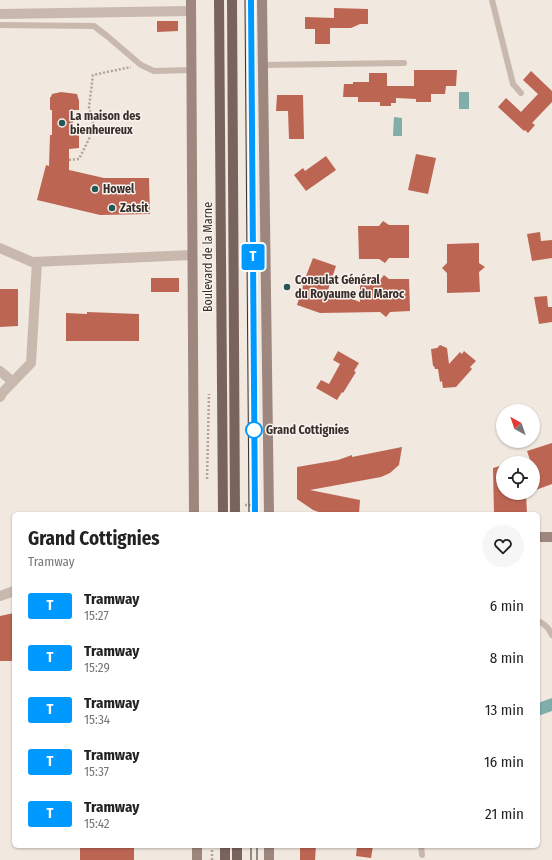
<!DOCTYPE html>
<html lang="fr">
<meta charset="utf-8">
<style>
:root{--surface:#fff;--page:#f6f6f6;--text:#222;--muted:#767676}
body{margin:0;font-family:"Fira Sans Condensed",sans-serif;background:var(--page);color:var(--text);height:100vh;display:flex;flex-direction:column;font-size:15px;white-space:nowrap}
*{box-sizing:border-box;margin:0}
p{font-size:13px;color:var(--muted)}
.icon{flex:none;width:22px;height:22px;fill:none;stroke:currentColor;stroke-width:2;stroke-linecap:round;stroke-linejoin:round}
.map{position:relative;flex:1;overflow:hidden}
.side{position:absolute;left:12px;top:512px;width:528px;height:336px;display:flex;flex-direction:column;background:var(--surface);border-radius:6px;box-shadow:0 1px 3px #0004}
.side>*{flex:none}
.badge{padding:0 8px;border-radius:3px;font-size:14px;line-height:26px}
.needle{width:26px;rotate:320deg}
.buttons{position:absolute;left:496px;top:404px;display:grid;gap:8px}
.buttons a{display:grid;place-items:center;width:44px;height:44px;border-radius:50%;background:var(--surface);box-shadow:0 1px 3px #0004;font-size:20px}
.map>.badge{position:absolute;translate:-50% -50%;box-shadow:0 0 0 2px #fff}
.round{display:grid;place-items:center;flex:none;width:42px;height:42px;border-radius:21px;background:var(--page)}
.overview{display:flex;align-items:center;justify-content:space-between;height:68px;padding:0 16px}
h1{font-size:19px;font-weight:700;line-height:30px}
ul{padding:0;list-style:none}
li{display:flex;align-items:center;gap:12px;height:52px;padding:0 16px}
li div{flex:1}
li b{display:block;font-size:15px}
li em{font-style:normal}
li .badge{min-width:44px;font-weight:700;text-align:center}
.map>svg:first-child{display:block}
</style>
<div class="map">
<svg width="552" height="860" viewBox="0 0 552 860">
<rect width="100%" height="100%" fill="#f1e8e0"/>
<path fill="#81adab" d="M 459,92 L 469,92 L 469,109 L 459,109 Z
M 394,117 L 402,118 L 402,136 L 393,136 Z
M 552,698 L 552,711 L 538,716 L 538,703 Z"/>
<path fill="#bd6553" d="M 334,8 L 368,9 L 368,24 L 360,24 L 351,28 L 330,28 L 330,44 L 315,44 L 315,29 L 305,29 L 305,17 L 334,18 Z
M 157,21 L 178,21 L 178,31 L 157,32 Z
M 414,70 L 457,70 L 456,86 L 446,86 L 445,94 L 431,94 L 431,102 L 416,102 L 416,99 L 396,98 L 396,103 L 391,103 L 391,106 L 380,106 L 380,102 L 358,102 L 358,97 L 343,97 L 344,84 L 353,84 L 353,82 L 369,82 L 369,73 L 387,73 L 387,86 L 414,86 Z
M 531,71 L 552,91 L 552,102 L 532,123 L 535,125 L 528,133 L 525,130 L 524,131 L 498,107 L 506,98 L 521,112 L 538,94 L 523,80 Z
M 61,92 L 77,94 L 79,101 L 79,110 L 73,110 L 73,135 L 79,135 L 79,148 L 69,149 L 69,170 L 104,178 L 149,178 L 150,214 L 100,215 L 37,200 L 46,165 L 49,166 L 50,135 L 52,135 L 52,110 L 50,110 L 50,97 L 51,97 L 52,94 Z
M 277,95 L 303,95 L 304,139 L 289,139 L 288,111 L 276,111 Z
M 416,154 L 436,158 L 428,194 L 408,190 Z
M 326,156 L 336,170 L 306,191 L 294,175 L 303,168 L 305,171 Z
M 383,221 L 389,225 L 409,225 L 409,258 L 389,258 L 385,263 L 379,259 L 359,259 L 358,226 L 379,226 Z
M 540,232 L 541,241 L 552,240 L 552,258 L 532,261 L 527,234 Z
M 479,243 L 479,263 L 485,267 L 479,272 L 480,292 L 447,293 L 447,273 L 442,268 L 447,263 L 447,244 Z
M 313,258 L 336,266 L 328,290 L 360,302 L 360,280 L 380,280 L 384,275 L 389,279 L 409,279 L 410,311 L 390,312 L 386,317 L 380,312 L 320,313 L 297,305 L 303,286 L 300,279 L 306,276 Z
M 151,278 L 179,278 L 179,292 L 151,292 Z
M 0,289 L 18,289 L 18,326 L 0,327 Z
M 547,296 L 548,307 L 552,307 L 552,322 L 539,324 L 534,297 Z
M 87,312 L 139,314 L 139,341 L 66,341 L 66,313 L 87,314 Z
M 440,345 L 447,348 L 449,364 L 460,352 L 462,354 L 464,351 L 476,361 L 470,367 L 472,369 L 456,387 L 443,388 L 442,381 L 440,382 L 438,369 L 435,369 L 434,366 L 433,366 L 431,349 L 437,348 Z
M 338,351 L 359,363 L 354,371 L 356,372 L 343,393 L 342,392 L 337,400 L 316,388 L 321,380 L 329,384 L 340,364 L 333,360 Z
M 552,443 L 552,484 L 533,491 L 533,463 L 531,463 L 527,451 Z
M 402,447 L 399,465 L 390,473 L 381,477 L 310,490 L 360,500 L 359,514 L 324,514 L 313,510 L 297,499 L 297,467 L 338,460 L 352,455 L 352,457 Z
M 503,465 L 503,493 L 526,493 L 527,514 L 494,514 L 493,468 Z
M 14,613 L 14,661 L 0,661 L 0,616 Z
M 80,846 L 134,846 L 134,860 L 80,860 Z
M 300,846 L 316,846 L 315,860 L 300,860 Z
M 357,846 L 373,846 L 371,858 L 356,856 Z"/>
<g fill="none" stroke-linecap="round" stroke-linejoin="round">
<path stroke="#b5a297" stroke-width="2.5" stroke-dasharray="2 2" stroke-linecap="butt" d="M 69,160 L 79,159 L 90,137 L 93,123 L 89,107 L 93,75 L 131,67
M 207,479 L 209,394
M 245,505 L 258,505
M 212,846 L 212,860"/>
<path stroke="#c9b8ad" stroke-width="6" d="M 492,0 L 513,84 L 521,93
M 0,25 L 94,26 L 107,36 L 141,65 L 154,71 L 192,70
M 262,65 L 404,63
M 538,621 C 545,624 549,628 552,635
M 421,846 L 422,855"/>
<path stroke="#c9b8ad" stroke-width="10" d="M 0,14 L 191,11
M 0,248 L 32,262 L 192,255
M 0,371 L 13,382
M 0,397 L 3,392 L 31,363 L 37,262
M 0,596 L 14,591"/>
<path stroke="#9d877e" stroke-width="10" d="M 191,0 L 194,514
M 262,0 L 269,514
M 538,537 L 552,537
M 197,846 L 197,860
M 269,846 L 269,860"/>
<path stroke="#79645d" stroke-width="10" d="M 219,0 L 223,514
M 232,0 L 235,514
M 225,846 L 225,860
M 237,846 L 237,860"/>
<path stroke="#382e2b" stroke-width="1" d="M 245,0 L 249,514
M 251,0 L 255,496
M 251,846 L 251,860
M 257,846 L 257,860"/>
</g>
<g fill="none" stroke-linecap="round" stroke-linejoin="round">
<g stroke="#fff" stroke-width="9">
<path id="line" d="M 251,0 L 255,514"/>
</g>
<use href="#line" stroke="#09f" stroke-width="6"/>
</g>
<g fill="#235756" stroke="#f9f2ed" stroke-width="1.5">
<circle cx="62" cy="123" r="4"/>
<circle cx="95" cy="189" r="4"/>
<circle cx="112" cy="208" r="4"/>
<circle cx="287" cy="287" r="4"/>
</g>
<circle fill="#fff" stroke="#09f" stroke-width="2" cx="254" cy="430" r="8"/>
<g text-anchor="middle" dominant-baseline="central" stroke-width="3" stroke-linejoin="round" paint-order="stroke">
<g font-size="12" font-weight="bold" fill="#382e2b" stroke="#f9f2ed" text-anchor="start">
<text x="70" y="116">La maison des<tspan x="70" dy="14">bienheureux</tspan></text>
<text x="103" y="189">Howel</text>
<text x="120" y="208">Zatsit</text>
<text x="295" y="280">Consulat Général<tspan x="295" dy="14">du Royaume du Maroc</tspan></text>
</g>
<g font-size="12" fill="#382e2b" stroke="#f9f2ed">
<text transform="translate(208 257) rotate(-90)">Boulevard de la Marne</text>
</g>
<g font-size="12" font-weight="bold" fill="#382e2b" stroke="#f9f2ed" text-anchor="start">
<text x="266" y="430">Grand Cottignies</text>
</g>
</g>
</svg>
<div class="buttons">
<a><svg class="needle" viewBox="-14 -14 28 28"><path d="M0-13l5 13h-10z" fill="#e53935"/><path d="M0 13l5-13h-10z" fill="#767676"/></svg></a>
<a><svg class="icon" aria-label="locate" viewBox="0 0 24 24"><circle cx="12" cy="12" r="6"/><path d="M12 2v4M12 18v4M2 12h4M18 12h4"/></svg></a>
</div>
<b class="badge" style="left:253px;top:257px;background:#09f;color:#fff">T</b>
<section class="side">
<div class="overview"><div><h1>Grand Cottignies</h1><p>Tramway</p></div><a class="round"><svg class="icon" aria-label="heart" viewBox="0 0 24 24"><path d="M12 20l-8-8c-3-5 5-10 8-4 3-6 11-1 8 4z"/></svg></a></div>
<ul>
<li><span class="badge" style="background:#09f;color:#fff">T</span><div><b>Tramway</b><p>15:27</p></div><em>6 min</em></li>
<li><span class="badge" style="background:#09f;color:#fff">T</span><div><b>Tramway</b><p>15:29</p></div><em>8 min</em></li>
<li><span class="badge" style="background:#09f;color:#fff">T</span><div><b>Tramway</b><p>15:34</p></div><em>13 min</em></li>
<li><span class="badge" style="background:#09f;color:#fff">T</span><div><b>Tramway</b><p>15:37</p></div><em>16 min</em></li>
<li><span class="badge" style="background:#09f;color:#fff">T</span><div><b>Tramway</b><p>15:42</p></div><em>21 min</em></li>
</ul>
</section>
</div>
